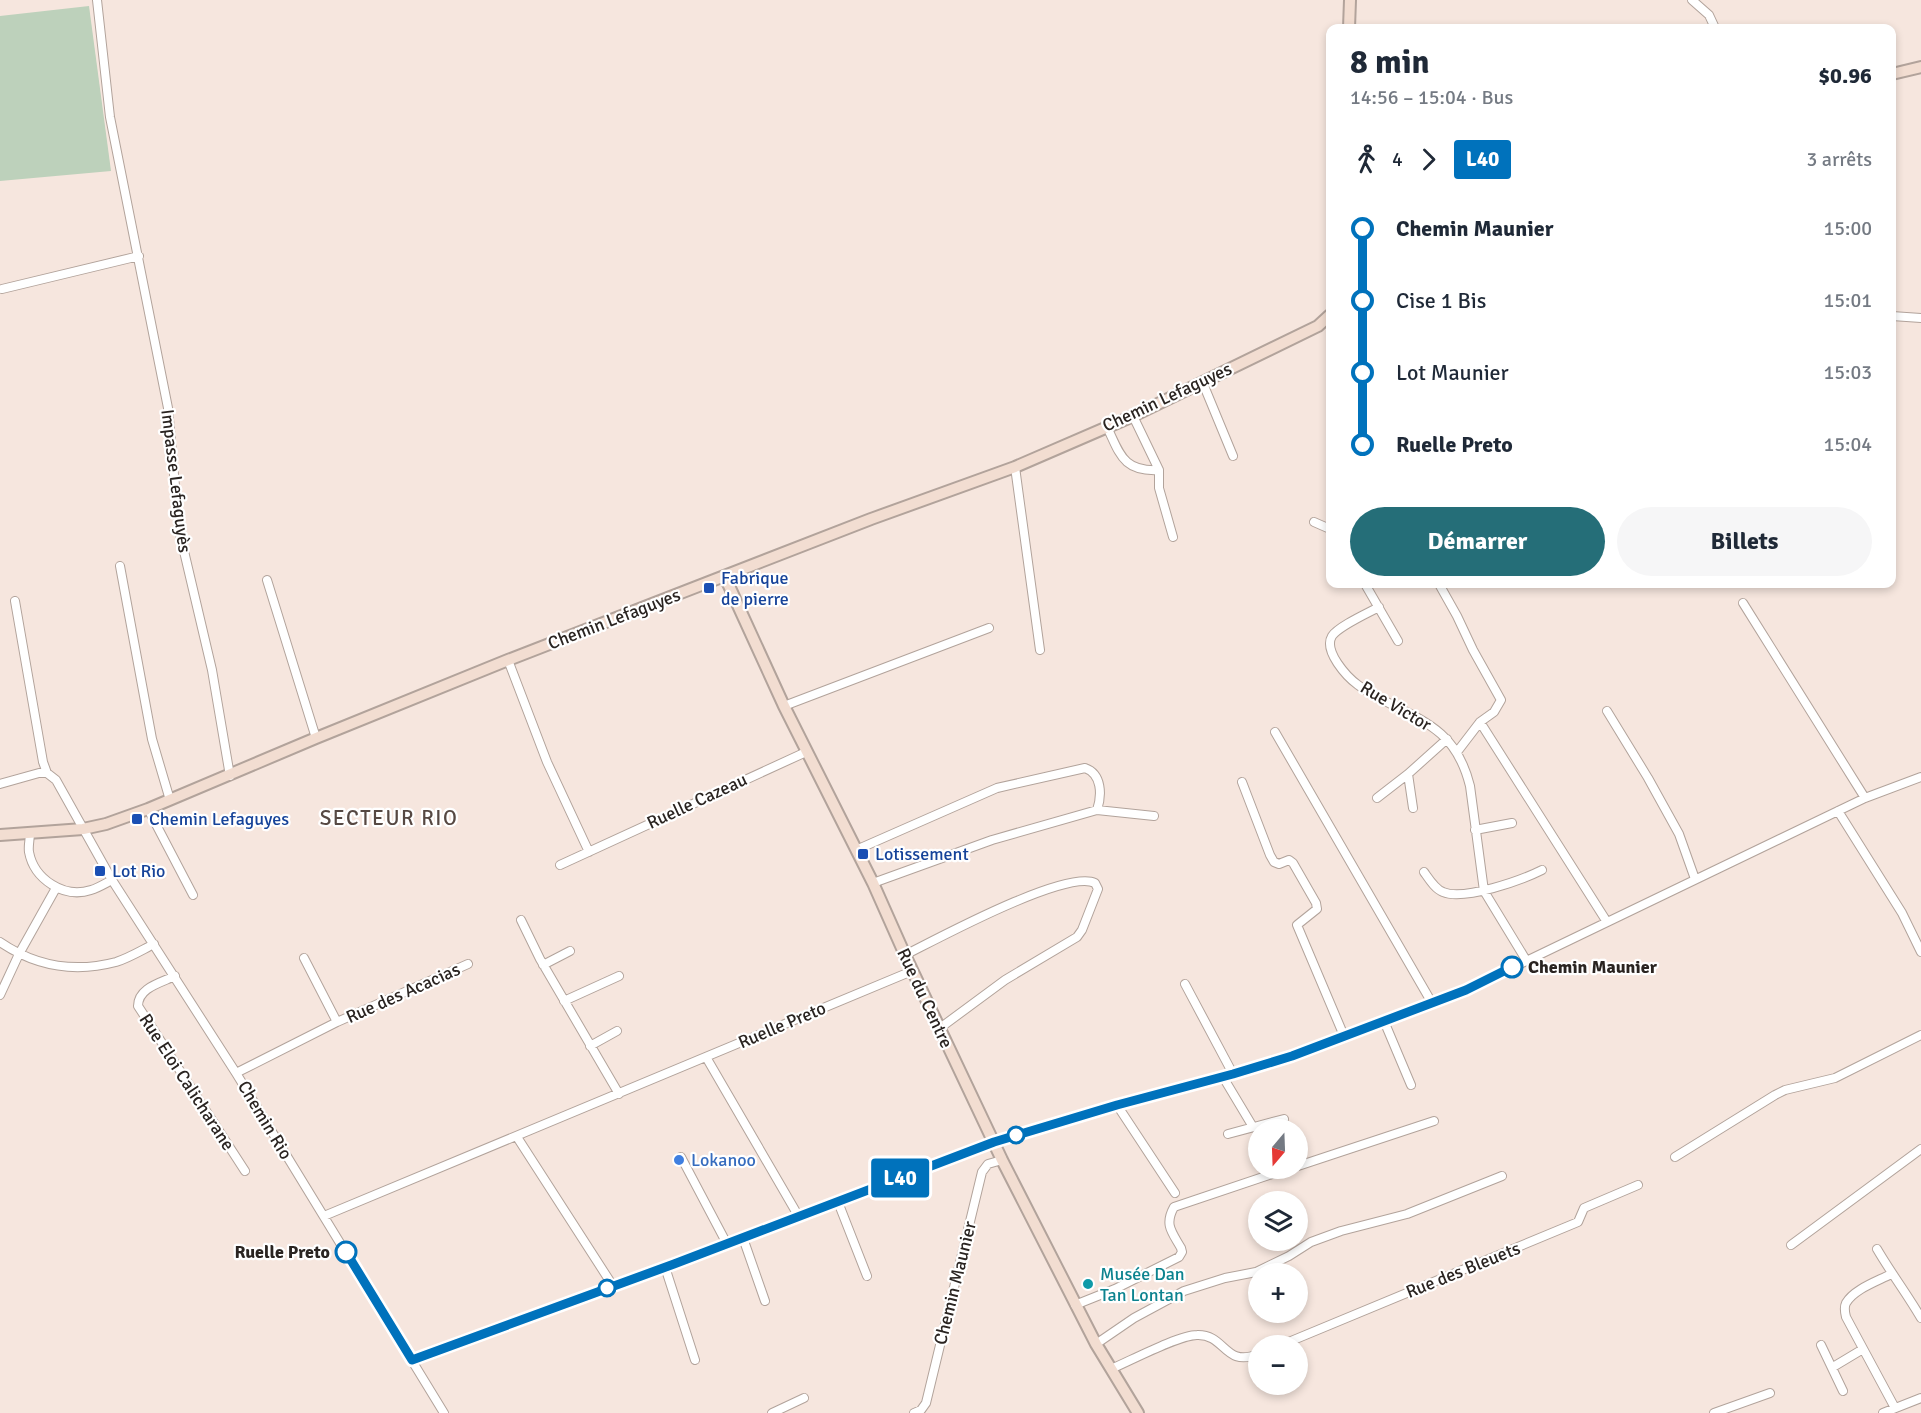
<!DOCTYPE html>
<html lang="fr">
<meta charset="utf-8">
<style>
:root{--surface:#fff;--page:#f6f6f7;--text:#1f2937;--muted:#747a83;--accent:#256e78}
body{margin:0;font-family:Signika,sans-serif;background:var(--page);color:var(--text);height:100vh;display:flex;flex-direction:column;font-size:22px;white-space:nowrap}
*{box-sizing:border-box;margin:0}
p{font-size:20px;color:var(--muted)}
.icon{flex:none;width:33px;height:33px;fill:none;stroke:currentColor;stroke-width:2;stroke-linecap:round;stroke-linejoin:round}
.map{position:relative;flex:1;overflow:hidden}
.panel{position:absolute;left:1326px;top:24px;width:570px;height:564px;display:flex;flex-direction:column;background:var(--surface);border-radius:12px;box-shadow:0 3px 9px #0003}
.panel>*{flex:none}
.badge{padding:0 12px;border-radius:4px;font-size:21px;line-height:39px}
.needle{width:39px;rotate:199deg}
.tools{position:absolute;left:1248px;top:1119px;display:grid;gap:12px}
.tools a{display:grid;place-items:center;width:60px;height:60px;border-radius:50%;background:var(--surface);box-shadow:0 3px 9px #0003;font-size:30px}
.map>.badge{position:absolute;translate:-50% -50%;box-shadow:0 0 0 3px #fff}
.legs{display:flex;align-items:center;gap:9px;height:66px;padding:0 24px;font-size:20px}
.legs p{margin-inline-start:auto}
.head{display:flex;align-items:center;justify-content:space-between;height:102px;padding:0 24px}
h1{font-size:33px;font-weight:700;line-height:45px}
.action{display:flex;gap:12px;margin-top:auto;padding:12px 24px}
.action a{flex:1;height:69px;border-radius:36px;background:var(--accent);color:#fff;font-size:24px;font-weight:700;line-height:69px;text-align:center}
.action a+a{background:var(--page);color:var(--text)}
ul{padding:0 24px;list-style:none}
li{display:flex;align-items:center;gap:21px;height:72px;font-size:22px}
li i{display:grid;place-items:center;width:9px;height:100%;margin:0 8px;background:currentColor}
li i::after{content:'';width:15px;height:15px;margin:-8px;border:4px solid;border-radius:50%;background:var(--surface)}
li p{margin-inline-start:auto}
li:first-child i{background:linear-gradient(#0000 50%,currentColor 0)}
li:last-child i{background:linear-gradient(currentColor 50%,#0000 0)}
.map>svg:first-child{display:block}
</style>
<div class="map">
<svg width="1921" height="1413" viewBox="0 0 1921 1413">
<rect width="100%" height="100%" fill="#f6e6de"/>
<path fill="#bdd1bb" d="M 89,6 L 111,171 L 0,181 L 0,16 Z"/>
<g fill="none" stroke-linecap="round" stroke-linejoin="round">
<g stroke="#b2a39b" stroke-width="10">
<path id="street" d="M 97,0 L 110,117 L 168,408 L 179,530 L 212,670 L 230,776
M 1692,0 L 1709,15 L 1715,28
M 2,289 L 139,256
M 1892,316 L 1921,318
M 1202,381 L 1233,456
M 1133,416 L 1159,470 L 1159,488 L 1173,537
M 1107,427 C 1120,454 1123,472 1159,470
M 1015,467 L 1040,650
M 1314,522 L 1330,529
M 120,566 L 152,739 L 170,800
M 267,580 L 316,738
M 1365,584 L 1398,641
M 1439,584 L 1457,616 L 1473,650 L 1501,700 L 1494,712 L 1480,722 L 1457,752
M 15,601 L 43,762 L 47,773
M 1743,603 L 1865,798
M 1379,607 C 1368,613 1339,626 1332,636 C 1323,651 1347,677 1358,685 C 1384,704 1417,713 1441,734 C 1457,748 1465,766 1470,786 L 1484,891 L 1526,960
M 508,660 L 547,762 L 589,852
M 784,706 L 989,628
M 1607,711 L 1648,778 L 1679,834 L 1695,879
M 1480,722 L 1607,922
M 1275,732 L 1432,1003
M 1408,774 L 1413,808
M 1242,782 L 1270,855 L 1274,862 L 1279,864 L 1289,860 L 1293,863 L 1316,903 L 1317,909 L 1297,925 L 1344,1036
M 0,784 L 39,773 L 47,773 L 56,780 L 112,880 L 236,1073 L 444,1413
M 1377,798 L 1408,774 L 1447,739
M 148,809 L 193,895
M 1838,811 L 1902,913 L 1921,952
M 1475,830 L 1512,823
M 30,833 C 30,839 28,846 29,852 C 34,879 64,899 91,890 C 98,888 106,883 112,880
M 856,850 L 997,788 L 1085,768 C 1102,774 1102,795 1097,810
M 560,865 L 806,752
M 1424,872 C 1429,879 1435,889 1443,892 C 1464,901 1522,880 1542,870
M 873,883 L 992,840 L 1097,810 L 1154,816
M 521,920 L 540,959 L 619,1094
M 0,942 C 35,966 74,973 116,962 C 129,958 142,950 154,944
M 905,955 C 937,939 1066,869 1095,883 L 1098,889 L 1082,930 L 1077,937 L 1005,980 L 940,1028
M 304,958 L 337,1022
M 543,965 L 570,951
M 175,976 C 160,983 138,988 138,1006 L 245,1171
M 1185,984 L 1233,1074
M 0,995 L 19,954 L 56,888
M 564,1001 L 619,976
M 1384,1021 L 1411,1085
M 590,1046 L 617,1031
M 706,1057 L 799,1217
M 236,1073 L 337,1022 L 468,964
M 1223,1077 L 1253,1127
M 1117,1105 L 1175,1193
M 1228,1134 L 1284,1119
M 517,1137 L 613,1286
M 681,1157 L 727,1244
M 1675,1157 L 1775,1095 L 1785,1090 L 1835,1078 L 1921,1035
M 1298,1166 L 1434,1121
M 838,1202 L 867,1276
M 324,1216 L 912,971
M 743,1238 L 765,1301
M 1791,1245 L 1921,1149
M 1877,1249 C 1891,1273 1907,1294 1921,1318
M 665,1267 L 695,1360
M 1891,1274 C 1878,1281 1854,1289 1846,1303 C 1844,1307 1845,1313 1846,1317 L 1895,1408
M 1075,1305 L 1115,1289 L 1179,1257 L 1182,1252 L 1181,1248 C 1172,1232 1164,1225 1174,1207 L 1290,1168
M 1096,1344 L 1134,1318 L 1184,1291 L 1225,1278 L 1256,1272 L 1289,1256 L 1311,1242 L 1341,1231 L 1407,1214 L 1502,1176
M 1821,1345 L 1843,1391
M 1279,1346 L 1578,1222 L 1584,1208 L 1638,1185
M 412,1360 L 674,1264 L 994,1142 L 1117,1105 L 1233,1074 L 1292,1056 L 1466,990 L 1865,798 L 1921,777
M 1833,1367 L 1863,1349
M 1111,1369 C 1130,1361 1179,1335 1197,1335 C 1226,1334 1224,1368 1258,1354
M 772,1413 L 804,1398
M 914,1413 L 921,1410 L 926,1403 L 982,1172 L 988,1164 L 1002,1160
M 1714,1413 L 1770,1393
M 1883,1413 L 1921,1398"/>
</g>
<g stroke="#b2a39b" stroke-width="14">
<path id="secondary" d="M 1349,28 L 1350,0
M 1892,74 L 1921,67
M 725,577 L 784,706 L 873,883 L 905,955 L 1002,1160 L 1096,1344 L 1138,1413
M 0,835 L 83,829 L 106,824 L 148,809 L 316,738 L 508,660 L 871,519 L 1015,467 L 1133,416 L 1318,326 L 1330,315"/>
</g>
<use href="#street" stroke="#fff" stroke-width="8"/>
<use href="#secondary" stroke="#f2ddd1" stroke-width="10"/>
</g>
<g fill="none" stroke-linecap="round" stroke-linejoin="round">
<g stroke="#fff" stroke-width="14">
<path id="line-1" d="M 346,1252 L 412,1360 L 674,1264 L 994,1142 L 1117,1105 L 1233,1074 L 1292,1056 L 1466,990 L 1512,967"/>
</g>
<use href="#line-1" stroke="#0072bc" stroke-width="9"/>
</g>
<g fill="#1a4fb4" stroke="#fff" stroke-width="2">
<rect x="703" y="582" width="12" height="12" rx="3"/>
<rect x="131" y="813" width="12" height="12" rx="3"/>
<rect x="857" y="848" width="12" height="12" rx="3"/>
<rect x="94" y="865" width="12" height="12" rx="3"/>
</g>
<g fill="#fff" stroke="#0072bc" stroke-width="3">
<circle cx="1512" cy="967" r="10"/>
<circle cx="1016" cy="1135" r="8"/>
<circle cx="346" cy="1252" r="10"/>
<circle cx="607" cy="1288" r="8"/>
</g>
<circle fill="#3f7fe0" stroke="#fff" stroke-width="2" cx="679" cy="1160" r="6"/>
<circle fill="#0f9aa8" stroke="#fff" stroke-width="2" cx="1088" cy="1284" r="6"/>
<g text-anchor="middle" dominant-baseline="central" stroke-width="4.5" stroke-linejoin="round" paint-order="stroke">
<g font-size="18" fill="#2a2421" stroke="#fff">
<text transform="translate(1167 397) rotate(-25)">Chemin Lefaguyes</text>
<text transform="translate(176 481) rotate(83)">Impasse Lefaguyès</text>
<text transform="translate(614 619) rotate(-21)">Chemin Lefaguyes</text>
<text transform="translate(1396 706) rotate(31)">Rue Victor</text>
<text transform="translate(697 801) rotate(-25)">Ruelle Cazeau</text>
<text transform="translate(403 993) rotate(-24)">Rue des Acacias</text>
<text transform="translate(925 998) rotate(65)">Rue du Centre</text>
<text transform="translate(782 1025) rotate(-23)">Ruelle Preto</text>
<text transform="translate(187 1082) rotate(57)">Rue Eloi Calicharane</text>
<text transform="translate(265 1120) rotate(59)">Chemin Rio</text>
<text transform="translate(1463 1270) rotate(-22)">Rue des Bleuets</text>
<text transform="translate(955 1283) rotate(-76)">Chemin Maunier</text>
</g>
<g font-size="18" fill="#164399" stroke="#fff" text-anchor="start">
<text x="721" y="578">Fabrique<tspan x="721" dy="21">de pierre</tspan></text>
<text x="149" y="819">Chemin Lefaguyes</text>
<text x="875" y="854">Lotissement</text>
<text x="112" y="871">Lot Rio</text>
</g>
<g font-size="18" font-weight="bold" fill="#2a2421" stroke="#fff" text-anchor="start">
<text x="1528" y="967">Chemin Maunier</text>
<text x="330" y="1252" text-anchor="end">Ruelle Preto</text>
</g>
<g font-size="18" fill="#366cbe" stroke="#fff" text-anchor="start">
<text x="691" y="1160">Lokanoo</text>
</g>
<g font-size="18" fill="#0d838f" stroke="#fff" text-anchor="start">
<text x="1100" y="1274">Musée Dan<tspan x="1100" dy="21">Tan Lontan</tspan></text>
</g>
<g font-size="21" letter-spacing="1.5" fill="#564842" stroke="#fff">
<text x="389" y="818">SECTEUR RIO</text>
</g>
</g>
</svg>
<div class="tools">
<a><svg class="needle" viewBox="-14 -14 28 28"><path d="M0-13l5 13h-10z" fill="#e53935"/><path d="M0 13l5-13h-10z" fill="#747a83"/></svg></a>
<a><svg class="icon" aria-label="layers" viewBox="0 0 24 24"><path d="M12 4l9 5-9 5-9-5zM3 14l9 5 9-5"/></svg></a>
<a>+</a>
<a>−</a>
</div>
<b class="badge" style="left:900px;top:1178px;background:#0072bc;color:#fff">L40</b>
<section class="panel">
<div class="head"><div><h1>8 min</h1><p>14:56 – 15:04 · Bus</p></div><b>$0.96</b></div>
<div class="legs"><svg class="icon" aria-label="walk" viewBox="0 0 24 24"><circle cx="13" cy="4" r="2"/><path d="M13 8l-2 6 4 7M11 14l-3 7M7 12l3-4h3l4 4"/></svg>4<svg class="icon" aria-label="forward" viewBox="0 0 24 24"><path d="M9 5l7 7-7 7"/></svg><b class="badge" style="background:#0072bc;color:#fff">L40</b><p>3 arrêts</p></div>
<ul>
<li><i style="color:#0072bc"></i><b>Chemin Maunier</b><p>15:00</p></li>
<li><i style="color:#0072bc"></i><span>Cise 1 Bis</span><p>15:01</p></li>
<li><i style="color:#0072bc"></i><span>Lot Maunier</span><p>15:03</p></li>
<li><i style="color:#0072bc"></i><b>Ruelle Preto</b><p>15:04</p></li>
</ul>
<div class="action"><a>Démarrer</a><a>Billets</a></div>
</section>
</div>
